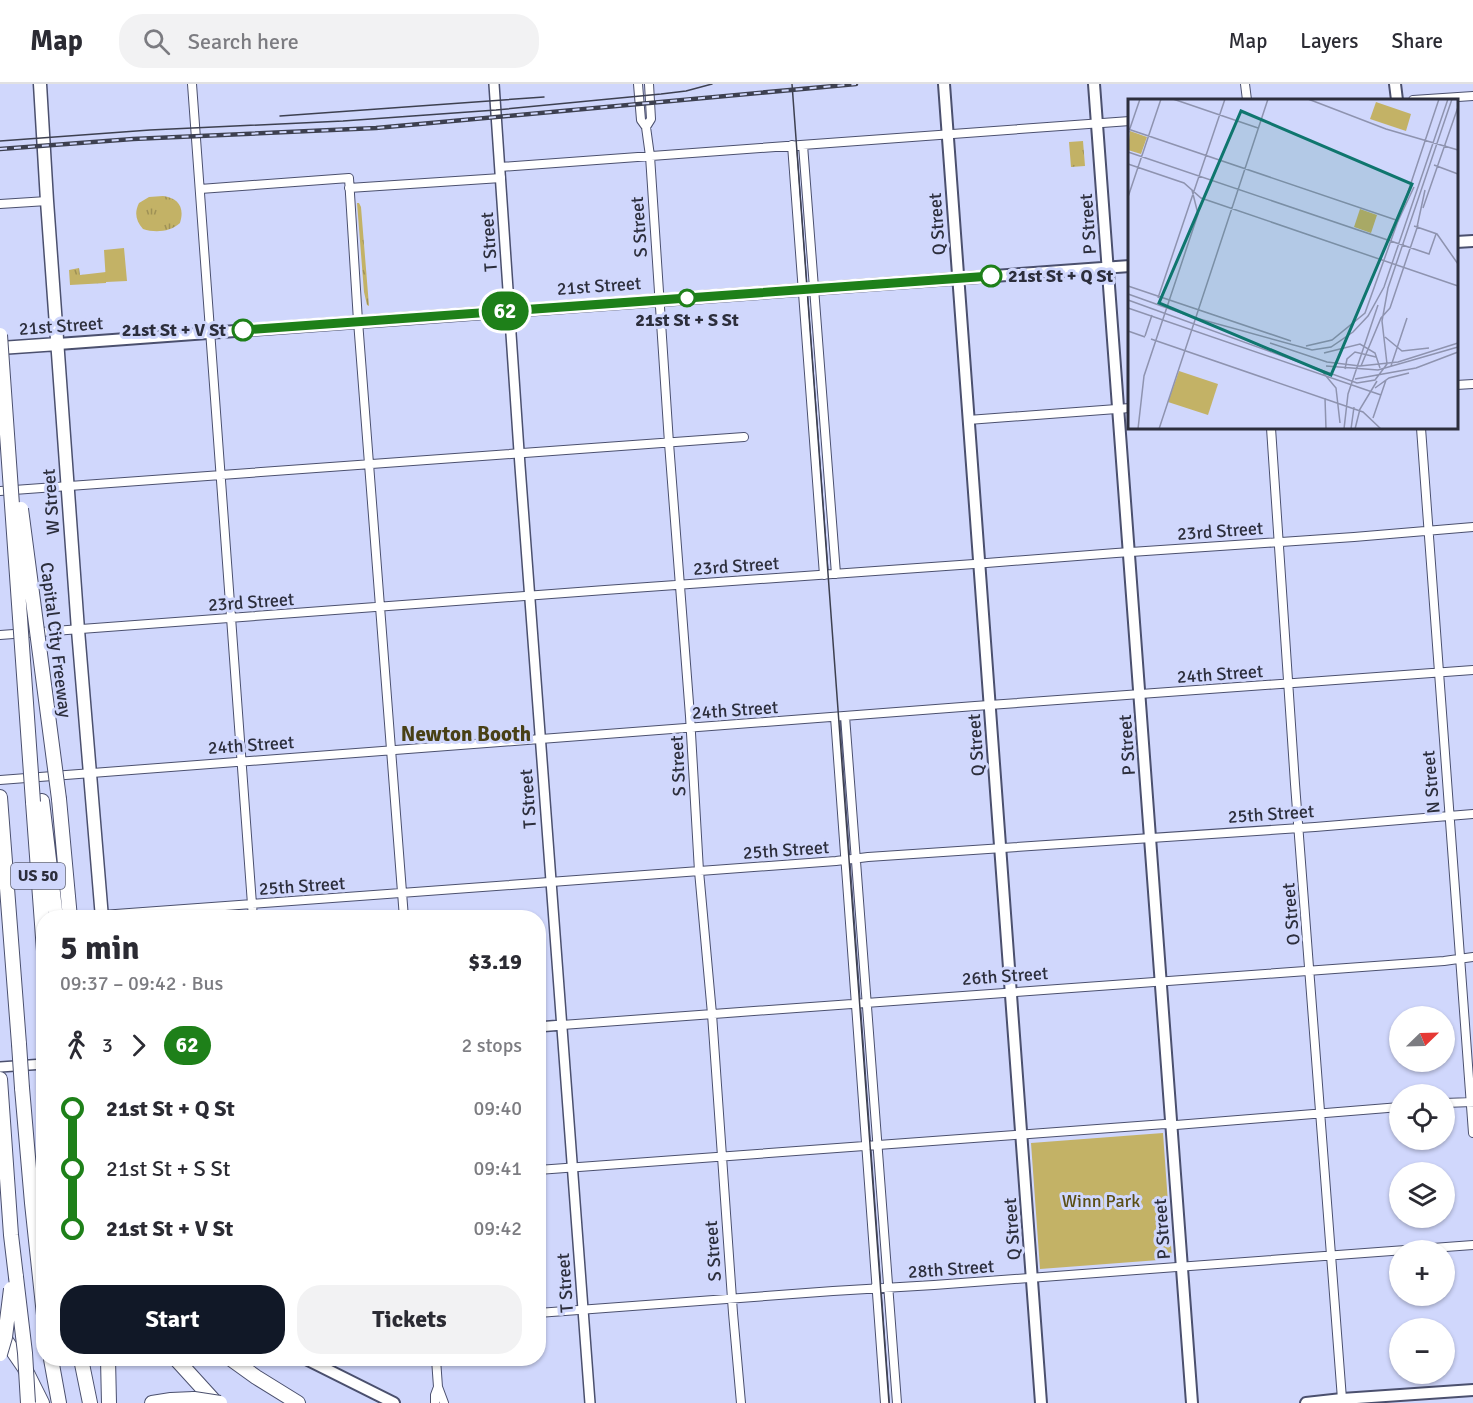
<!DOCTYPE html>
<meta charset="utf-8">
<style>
:root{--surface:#fff;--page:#f2f2f3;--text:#2b2b33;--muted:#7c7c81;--line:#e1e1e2;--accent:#111827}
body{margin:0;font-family:Signika,sans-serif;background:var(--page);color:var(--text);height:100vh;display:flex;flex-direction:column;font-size:22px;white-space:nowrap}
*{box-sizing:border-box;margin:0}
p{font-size:20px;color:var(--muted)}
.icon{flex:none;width:33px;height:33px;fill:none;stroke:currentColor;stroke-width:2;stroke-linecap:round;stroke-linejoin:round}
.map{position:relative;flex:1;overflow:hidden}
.side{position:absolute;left:36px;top:826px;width:510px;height:456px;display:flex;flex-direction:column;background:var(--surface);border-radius:24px;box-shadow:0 2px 4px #0004}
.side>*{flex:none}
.badge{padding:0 12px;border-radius:20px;font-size:21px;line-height:39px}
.needle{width:39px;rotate:67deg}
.controls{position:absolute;left:1389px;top:922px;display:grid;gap:12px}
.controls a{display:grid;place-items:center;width:66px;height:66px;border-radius:50%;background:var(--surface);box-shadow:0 2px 4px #0004;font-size:30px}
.map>.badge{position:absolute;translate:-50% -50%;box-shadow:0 0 0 3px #fff}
.legs{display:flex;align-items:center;gap:9px;height:66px;padding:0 24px;font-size:20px}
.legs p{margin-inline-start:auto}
.summary{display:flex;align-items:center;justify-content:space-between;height:102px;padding:0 24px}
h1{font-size:33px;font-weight:800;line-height:45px}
.primary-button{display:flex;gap:12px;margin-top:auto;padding:12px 24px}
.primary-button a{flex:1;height:69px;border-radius:24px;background:var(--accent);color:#fff;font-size:24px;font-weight:800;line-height:69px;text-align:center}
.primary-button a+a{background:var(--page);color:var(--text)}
ul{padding:0 24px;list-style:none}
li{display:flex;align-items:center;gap:21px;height:60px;font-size:22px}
li i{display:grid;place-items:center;width:9px;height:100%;margin:0 8px;background:currentColor}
li i::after{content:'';width:15px;height:15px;margin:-8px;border:4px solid;border-radius:50%;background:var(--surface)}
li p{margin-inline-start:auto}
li:first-child i{background:linear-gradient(#0000 50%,currentColor 0)}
li:last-child i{background:linear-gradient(currentColor 50%,#0000 0)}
header{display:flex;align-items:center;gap:36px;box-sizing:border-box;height:84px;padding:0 30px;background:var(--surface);border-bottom:2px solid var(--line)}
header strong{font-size:28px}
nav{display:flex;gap:33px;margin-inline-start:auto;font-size:21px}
.search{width:420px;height:54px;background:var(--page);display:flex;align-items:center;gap:15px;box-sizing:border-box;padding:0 21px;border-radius:24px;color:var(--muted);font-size:22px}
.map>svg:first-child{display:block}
</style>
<header>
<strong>Map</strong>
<div class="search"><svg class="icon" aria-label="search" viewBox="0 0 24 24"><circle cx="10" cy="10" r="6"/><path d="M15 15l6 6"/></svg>Search here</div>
<nav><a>Map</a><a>Layers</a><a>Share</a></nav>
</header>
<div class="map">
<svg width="1473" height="1319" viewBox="0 0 1473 1319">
<defs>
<pattern id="grass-tufts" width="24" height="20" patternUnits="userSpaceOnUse" patternTransform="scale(1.5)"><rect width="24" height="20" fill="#c3b266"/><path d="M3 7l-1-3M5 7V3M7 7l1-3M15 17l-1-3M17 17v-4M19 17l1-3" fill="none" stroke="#9f9155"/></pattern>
</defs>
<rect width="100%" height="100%" fill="#d0d7fc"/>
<path fill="url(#grass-tufts)" d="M 1083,57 L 1085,82 L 1071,83 L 1069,58 Z
M 163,112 C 178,114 185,123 180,139 C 170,148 155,149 143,145 C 136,137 134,129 139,119 L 149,113 Z
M 357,119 L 359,119 L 361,123 L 369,222 L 367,221 L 364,208 Z
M 79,184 L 80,191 L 106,188 L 106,199 L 70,201 L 69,186 Z"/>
<path fill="#c3b266" d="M 124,164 L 127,197 L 106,198 L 104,166 Z
M 1163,1049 L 1172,1175 L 1040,1185 L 1031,1059 Z"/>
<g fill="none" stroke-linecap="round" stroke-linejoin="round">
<g stroke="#4b506e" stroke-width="10">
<path id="minor" d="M 192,0 L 253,834
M 638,0 L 641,36 L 646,43 L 650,72 L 669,359 L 690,632 L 699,787 L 712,930 L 733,1229 L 741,1319
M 1245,0 L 1247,16
M 1413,16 L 1473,12
M 646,43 L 651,35 L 649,0
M 792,61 L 824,491
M 803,61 L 836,490
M 500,83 L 1130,37
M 349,104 L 501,94
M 200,105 L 349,94 L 358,237 L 404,834
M 0,120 L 47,117
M 1456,301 L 1473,300
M 968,336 L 1130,324
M 1271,344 L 1295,700 L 1342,1315
M 1421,344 L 1473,1049
M 0,407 L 744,353
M 0,551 L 605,506 L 974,480 L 1116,469 L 1354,453 L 1473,443
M 845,632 L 897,1319
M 835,633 L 885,1319
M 0,696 L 975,622 L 1473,586
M 102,831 L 836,777 L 868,773 L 1315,743 L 1473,730
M 562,941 L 1444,877 L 1473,873
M 1444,1019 L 1473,1018
M 538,1086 L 1165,1040 L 1176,1041 L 1400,1023
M 538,1229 L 833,1207 L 934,1201 L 1473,1161
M 436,1275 L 438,1303 L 444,1319
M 435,1319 L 435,1311 L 438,1303"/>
</g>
<g stroke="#4b506e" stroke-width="12">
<path id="tertiary" d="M 494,0 L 520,382 L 590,1319
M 538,943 L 562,941
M 0,983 L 44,980"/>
</g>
<g stroke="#4b506e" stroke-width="14">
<path id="secondary" d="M 944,0 L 1041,1319
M 1094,0 L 1192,1319
M 1395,0 L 1397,16
M 1456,158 L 1473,157
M 58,260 L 1130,182
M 306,1275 L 394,1319
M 1306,1319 L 1342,1315 L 1473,1306"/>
</g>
<g stroke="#4b506e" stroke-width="15">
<path id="primary" d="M 40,0 L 47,117 L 78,546 L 102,834
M 0,264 L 58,260"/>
</g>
<g stroke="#4b506e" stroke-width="16">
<path id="motorway" d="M 0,713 L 19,960
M 59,715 L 70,834
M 42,717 L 56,834
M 33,718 L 44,867
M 0,995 L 11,1151 L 16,1193
M 22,1004 L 32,1119 L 44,1231
M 0,1248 L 24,1283 L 42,1319
M 51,1275 L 59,1319
M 81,1275 L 90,1319
M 108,1275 L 109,1319
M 176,1275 L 216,1319
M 231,1275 L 256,1293 L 298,1319
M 152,1319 L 171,1316 L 194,1315"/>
</g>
<use href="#minor" stroke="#fff" stroke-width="8"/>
<use href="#tertiary" stroke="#fff" stroke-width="9"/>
<use href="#secondary" stroke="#fff" stroke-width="10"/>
<use href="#primary" stroke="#fff" stroke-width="12"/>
<use href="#motorway" stroke="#fff" stroke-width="14"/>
<path stroke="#3d4050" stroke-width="1.5" d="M 792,0 L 889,1319
M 280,32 L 544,13
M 0,57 L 150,46 L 343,37 L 496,26 L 661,10 L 686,7 L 712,0"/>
<g stroke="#3d4050" stroke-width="4.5">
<path id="rail" d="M 0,65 L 133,55 L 376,44 L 856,0"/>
</g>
<use href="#rail" stroke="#d0d7fc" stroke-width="2" stroke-dasharray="7" stroke-linecap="butt"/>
<g stroke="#4b506e" stroke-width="16" stroke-linecap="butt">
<path id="motorway-bridge" d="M 0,251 L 33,718
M 21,425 L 59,715
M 19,960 L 22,1004
M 16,1193 L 25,1269 L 28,1319
M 0,1270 L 5,1253 L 11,1205
M 194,1315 L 220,1319"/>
</g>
<use href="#motorway-bridge" stroke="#fff" stroke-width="14"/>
</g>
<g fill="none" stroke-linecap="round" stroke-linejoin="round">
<g stroke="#fff" stroke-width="14">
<path id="line-1" d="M 243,246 L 991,192"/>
</g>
<use href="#line-1" stroke="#1e8019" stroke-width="9"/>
</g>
<g fill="#fff" stroke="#1e8019" stroke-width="3">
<circle cx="991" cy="192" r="10"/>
<circle cx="687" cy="214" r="8"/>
<circle cx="243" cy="246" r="10"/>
</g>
<g text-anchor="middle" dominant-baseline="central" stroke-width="6" stroke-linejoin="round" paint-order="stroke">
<rect fill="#d0d7fc" stroke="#5d6176" stroke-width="1.5" x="11" y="779" width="54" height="26" rx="4.5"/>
<g font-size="16" font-weight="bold" fill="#2c2e3c">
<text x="38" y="792">US 50</text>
</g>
<g font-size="18" fill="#2c2e3c" stroke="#d0d7fc">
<text transform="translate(937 140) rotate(-94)">Q Street</text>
<text transform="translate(1088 140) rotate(-94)">P Street</text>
<text transform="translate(639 143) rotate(-94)">S Street</text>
<text transform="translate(489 158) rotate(-94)">T Street</text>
<text transform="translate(599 202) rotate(-4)">21st Street</text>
<text transform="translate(61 242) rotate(-4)">21st Street</text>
<text transform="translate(51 418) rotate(-94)">W Street</text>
<text transform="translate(1220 447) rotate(-4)">23rd Street</text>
<text transform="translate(736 482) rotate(-4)">23rd Street</text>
<text transform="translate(251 518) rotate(-4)">23rd Street</text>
<text transform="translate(56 556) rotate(83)">Capital City Freeway</text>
<text transform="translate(1220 590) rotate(-4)">24th Street</text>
<text transform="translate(735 626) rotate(-4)">24th Street</text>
<text transform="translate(251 661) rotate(-4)">24th Street</text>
<text transform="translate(976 661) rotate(-94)">Q Street</text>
<text transform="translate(1127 661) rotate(-94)">P Street</text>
<text transform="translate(678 682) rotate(-93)">S Street</text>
<text transform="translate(1431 698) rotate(-95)">N Street</text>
<text transform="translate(528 715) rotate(-94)">T Street</text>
<text transform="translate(1271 730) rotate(-4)">25th Street</text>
<text transform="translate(786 766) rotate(-4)">25th Street</text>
<text transform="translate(302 802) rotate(-4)">25th Street</text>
<text transform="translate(1291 830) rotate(-95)">O Street</text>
<text transform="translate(1005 892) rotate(-4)">26th Street</text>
<text transform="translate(1012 1145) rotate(-94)">Q Street</text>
<text transform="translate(1162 1145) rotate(-94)">P Street</text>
<text transform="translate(713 1167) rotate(-94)">S Street</text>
<text transform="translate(951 1185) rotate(-4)">28th Street</text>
<text transform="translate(565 1199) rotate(-94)">T Street</text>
</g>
<g font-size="18" font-weight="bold" fill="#2c2e3c" stroke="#d0d7fc" text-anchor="start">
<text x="1008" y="192">21st St + Q St</text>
<text x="687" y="236" text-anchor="middle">21st St + S St</text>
<text x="226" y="246" text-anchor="end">21st St + V St</text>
</g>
<g font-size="18" fill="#5a4e15" stroke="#d0d7fc">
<text x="1101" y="1117">Winn Park</text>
</g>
<g font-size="21" font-weight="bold" fill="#484016" stroke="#d0d7fc">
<text x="466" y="650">Newton Booth</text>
</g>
</g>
<g transform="translate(1128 15)">
<rect width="330" height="330" fill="#d0d7fc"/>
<path d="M 51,272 L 90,285 L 80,316 L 40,303 Z" fill="#c3b266"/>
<path d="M 248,3 L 283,15 L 278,32 L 242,20 ZM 2,32 L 19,38 L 13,55 L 0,51 ZM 232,110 L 249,116 L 243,134 L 226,128 Z" fill="#c3b266"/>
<path fill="none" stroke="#8e93af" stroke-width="1.5" d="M 45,0 L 130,29M 180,0 L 258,30 L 330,51M 0,30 L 271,122M 0,35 L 12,0M 0,53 L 301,155 L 308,135M 0,65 L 56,84 L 73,99 L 330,187M 306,66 L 330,75M 0,98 L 33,0M 276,105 L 311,0M 295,109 L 330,8M 270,122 L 286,88M 286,127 L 309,135 L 330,165M 289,128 L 297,91M 0,187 L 163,242M 0,195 L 70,220M 30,199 L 97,0M 0,201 L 229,284 L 247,281 L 259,265 L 254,222 L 260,189 L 324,0M 0,209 L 253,296M 262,209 L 290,126M 68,219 L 184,251 L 203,248 L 225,233 L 240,217 L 256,188 L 320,0M 0,232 L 17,238M 17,237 L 24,216M 257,238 L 274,252 L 301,249M 23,240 L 235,313 L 253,330M 142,244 L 199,263 L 232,267 L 270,263 L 330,244M 178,247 L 204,241 L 237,214 L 271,119M 196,254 L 232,245 L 247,254 L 252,269M 198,267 L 250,271 L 330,248M 233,267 L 253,219 L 262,209M 263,267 L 279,219M 217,270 L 219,260 L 227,253 L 248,258M 193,271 L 208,289 L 212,324M 227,280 L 288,269 L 330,253M 247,289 L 261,279 L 281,274M 197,299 L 198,330M 245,319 L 258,281M 10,330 L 16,277 L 70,115 L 64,91M 31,330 L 140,0M 216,330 L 220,295 L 250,206M 223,330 L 226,308M 227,330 L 232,310 L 249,282"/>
<path fill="#0f766e" fill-opacity="0.15" stroke="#0f766e" stroke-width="3" d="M 113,12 L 284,85 L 203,276 L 31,204 Z"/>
<rect width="330" height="330" fill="none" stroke="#2c2e3c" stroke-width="3"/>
</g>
</svg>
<div class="controls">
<a><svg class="needle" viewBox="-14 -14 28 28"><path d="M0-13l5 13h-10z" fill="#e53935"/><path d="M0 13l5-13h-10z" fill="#7c7c81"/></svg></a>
<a><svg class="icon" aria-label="locate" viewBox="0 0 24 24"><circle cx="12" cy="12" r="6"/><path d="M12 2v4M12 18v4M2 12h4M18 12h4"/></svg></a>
<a><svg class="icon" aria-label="layers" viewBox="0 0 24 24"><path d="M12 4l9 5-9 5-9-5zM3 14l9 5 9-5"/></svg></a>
<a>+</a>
<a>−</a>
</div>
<b class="badge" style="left:505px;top:227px;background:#1e8019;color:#fff">62</b>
<section class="side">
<div class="summary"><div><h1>5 min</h1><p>09:37 – 09:42 · Bus</p></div><b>$3.19</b></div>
<div class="legs"><svg class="icon" aria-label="walk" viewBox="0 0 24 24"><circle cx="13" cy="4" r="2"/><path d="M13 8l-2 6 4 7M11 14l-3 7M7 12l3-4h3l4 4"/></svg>3<svg class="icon" aria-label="forward" viewBox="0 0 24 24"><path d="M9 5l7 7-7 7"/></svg><b class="badge" style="background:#1e8019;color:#fff">62</b><p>2 stops</p></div>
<ul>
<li><i style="color:#1e8019"></i><b>21st St + Q St</b><p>09:40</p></li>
<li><i style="color:#1e8019"></i><span>21st St + S St</span><p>09:41</p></li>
<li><i style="color:#1e8019"></i><b>21st St + V St</b><p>09:42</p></li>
</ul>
<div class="primary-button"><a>Start</a><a>Tickets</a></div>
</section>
</div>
